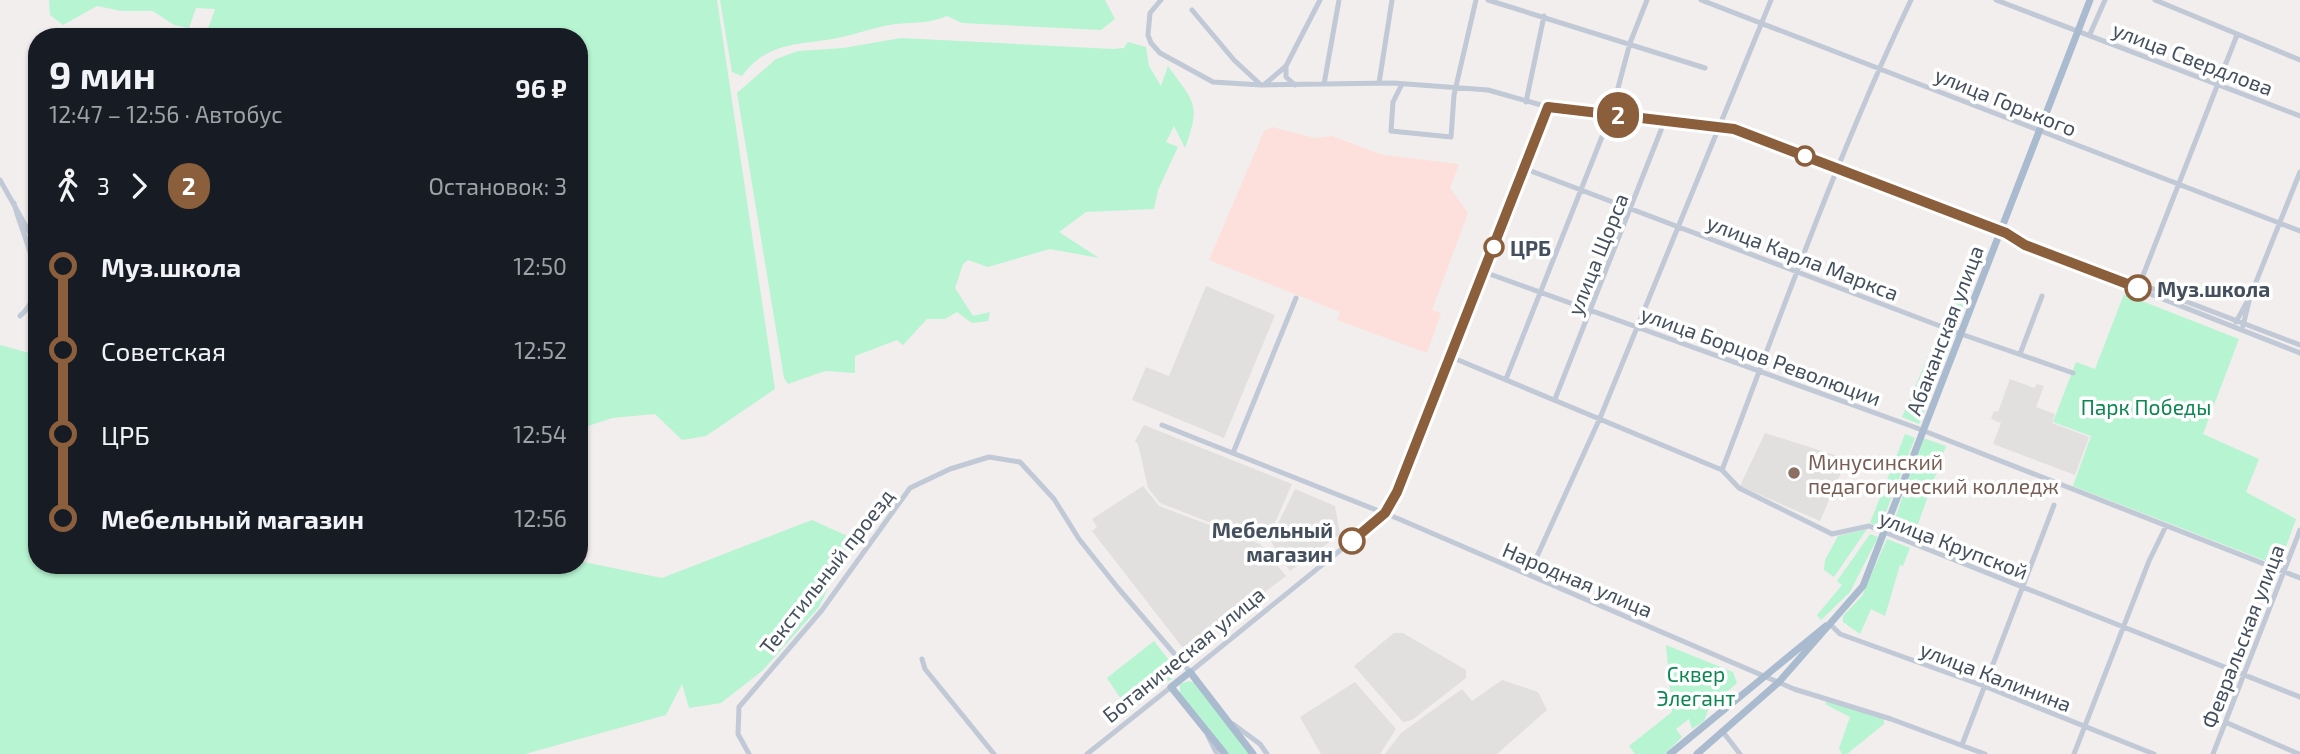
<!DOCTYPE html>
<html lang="ru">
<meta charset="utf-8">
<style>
:root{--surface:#171b24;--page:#20242c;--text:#f1f3f6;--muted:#9ea1a6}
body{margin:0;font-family:"Exo 2",sans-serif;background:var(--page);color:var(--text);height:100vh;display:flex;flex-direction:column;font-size:26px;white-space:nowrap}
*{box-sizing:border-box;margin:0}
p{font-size:23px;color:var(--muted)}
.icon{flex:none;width:38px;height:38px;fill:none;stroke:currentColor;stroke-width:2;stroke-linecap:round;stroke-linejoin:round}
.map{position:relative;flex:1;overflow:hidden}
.sheet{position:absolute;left:28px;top:28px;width:560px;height:546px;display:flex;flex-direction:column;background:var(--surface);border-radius:28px;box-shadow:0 2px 5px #0004}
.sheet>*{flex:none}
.badge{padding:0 14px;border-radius:23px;font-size:24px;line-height:46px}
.map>.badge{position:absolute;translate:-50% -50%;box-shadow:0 0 0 4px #fff}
.legs{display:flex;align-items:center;gap:10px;height:77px;padding:0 21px;font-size:23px}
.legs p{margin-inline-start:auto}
.summary{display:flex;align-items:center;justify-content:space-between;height:119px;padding:0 21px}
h1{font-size:38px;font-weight:700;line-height:52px}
ul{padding:0 21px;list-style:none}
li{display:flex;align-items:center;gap:24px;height:84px;font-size:26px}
li i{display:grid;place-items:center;width:10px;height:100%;margin:0 9px;background:currentColor}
li i::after{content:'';width:18px;height:18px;margin:-9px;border:5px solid;border-radius:50%;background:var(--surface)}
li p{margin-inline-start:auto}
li:first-child i{background:linear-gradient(#0000 50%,currentColor 0)}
li:last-child i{background:linear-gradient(currentColor 50%,#0000 0)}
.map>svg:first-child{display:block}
</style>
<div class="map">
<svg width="2300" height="754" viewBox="0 0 2300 754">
<rect width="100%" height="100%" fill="#f1eeed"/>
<path fill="#e2dfdf" d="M 1206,286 L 1275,315 L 1224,438 L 1132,400 L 1146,367 L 1169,376 Z
M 2010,379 L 2034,388 L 2037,384 L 2044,386 L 2036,407 L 2055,414 L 2052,423 L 2089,437 L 2075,475 L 1993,444 L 2001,423 L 1991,419 L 1994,411 L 1998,412 Z
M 1144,425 L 1292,484 L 1269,536 L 1260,542 L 1160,503 L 1148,488 L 1138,444 L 1135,441 Z
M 1765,433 L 1847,459 L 1820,521 L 1740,486 Z
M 1143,486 L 1159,506 L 1260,544 L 1286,576 L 1186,652 L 1092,531 L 1097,527 L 1092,519 Z
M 1295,489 L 1335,506 L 1340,534 L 1290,571 L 1270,540 Z
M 1394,633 L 1403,633 L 1466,670 L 1466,678 L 1412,720 L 1403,722 L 1354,666 Z
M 1502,680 L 1538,692 L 1547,710 L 1497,754 L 1385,754 L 1401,733 L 1462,689 L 1472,701 Z
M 1355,682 L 1396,729 L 1380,754 L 1321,754 L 1300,717 Z"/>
<path fill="#fde0db" d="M 1272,127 L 1315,138 L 1332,136 L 1383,155 L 1459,164 L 1450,188 L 1468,213 L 1432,310 L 1441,313 L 1427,353 L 1337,320 L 1340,312 L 1209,260 L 1264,131 Z"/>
<path fill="#b7f4d2" d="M 49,0 L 717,0 L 775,389 L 706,436 L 682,440 L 655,414 L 612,418 L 579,429 L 579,37 L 205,37 L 215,9 L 196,8 L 189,28 L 174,25 L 153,11 L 122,11 L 97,6 L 63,25 L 50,15 Z
M 720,0 L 1105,0 L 1115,19 L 1101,30 L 962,23 L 947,16 C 929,24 914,22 895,24 C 873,27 853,36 832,39 C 795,45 766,43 742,76 L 732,72 Z
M 901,38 L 1113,49 L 1124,48 L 1128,42 L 1146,47 L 1149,66 L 1161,86 L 1168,66 C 1193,102 1202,102 1185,148 L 1174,126 L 1166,142 L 1178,147 L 1158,190 L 1154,209 L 1086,212 L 1059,232 L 1099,258 L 1050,249 L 988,267 L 968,260 L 963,264 L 955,288 L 973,316 L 990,312 L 988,321 L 972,323 L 957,312 L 945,319 L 927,319 L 903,345 L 897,340 L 855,356 L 855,373 L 825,371 L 788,384 L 784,378 L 737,93 L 776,59 L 798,51 L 843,48 Z
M 1967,259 L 1980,264 L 1956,325 L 1944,321 Z
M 2124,294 L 2239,339 L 2203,434 L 2259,459 L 2246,492 L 2296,519 L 2279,566 L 2073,486 L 2091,436 L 2053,422 L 2076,362 L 2095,369 Z
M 1940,329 L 1955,335 L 1919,424 L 1902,417 Z
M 0,345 L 37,355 L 37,565 L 579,565 L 579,561 L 662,578 L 812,520 L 852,538 L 819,607 L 762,671 L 721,703 L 689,708 L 682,684 L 666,715 L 525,754 L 0,754 Z
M 1905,434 L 1915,438 L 1880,527 L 1870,523 Z
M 1923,438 L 1946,446 L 1913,538 L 1891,530 Z
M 1867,529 L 1834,577 L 1824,570 L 1825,560 L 1838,536 Z
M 1870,534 L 1878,537 L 1850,592 L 1821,620 L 1817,615 L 1842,585 L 1837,581 Z
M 1887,539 L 1910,548 L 1903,566 L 1900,565 L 1885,616 L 1871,609 L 1860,634 L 1843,622 L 1843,616 L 1862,596 Z
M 1154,641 L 1172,664 L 1175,676 L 1129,711 L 1107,678 Z
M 1666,645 L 1733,672 L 1737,683 L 1709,708 L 1704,721 L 1692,729 L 1689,719 L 1676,729 L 1682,737 L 1665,754 L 1635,754 L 1629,746 L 1672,712 Z
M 1189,681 L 1195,683 L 1250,754 L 1229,754 L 1180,694 L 1180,684 Z
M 1827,700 L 1884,718 L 1884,724 L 1847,754 L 1842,754 L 1839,748 L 1850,717 L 1825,704 Z"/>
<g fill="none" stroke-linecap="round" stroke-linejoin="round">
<path stroke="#c0c9d5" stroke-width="5" d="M 1161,0 L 1150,13 L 1148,35 L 1151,43 L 1160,53 L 1213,82 L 1261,85 L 1393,83 L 1488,90 L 1548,107 L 1734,129 L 2300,345
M 1488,0 L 1705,68
M 1701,0 L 2300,231
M 1996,0 L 2300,116
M 2155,0 L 2300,60
M 1192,10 L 1234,60 L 1261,85
M 2090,34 L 2105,0
M 1379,83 L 1392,0
M 1265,84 L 1286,66
M 1324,84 L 1339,0
M 1402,84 L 1393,102 L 1391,131 L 1451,137 L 1454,95 L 1476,0
M 1295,85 L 1286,77 L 1286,66 L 1320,0
M 1526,102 L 1544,16
M 1523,168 L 1961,334 L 2073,373
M 0,180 L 37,246
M 14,203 C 22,238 54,287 20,316
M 2015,237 L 2026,245 L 2300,353
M 1484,272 L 1914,427 L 2300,578
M 2140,283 L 2237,35
M 2236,322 L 2248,300
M 2243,326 L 2250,297 L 2300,172
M 2020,354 L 2042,296
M 1451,357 L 1722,470 L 1739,488 L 1832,534 L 1869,526 L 2300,697
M 1506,379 L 1611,114 L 1630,43 L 1647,0
M 1555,399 L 1665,120
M 1162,425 L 1399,519 L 1794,689 L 1891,719 L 1985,754
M 1233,453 L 1296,298
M 1722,470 C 1782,312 1839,151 1911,0
M 1529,574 L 1600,418 L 1771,0
M 1830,624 L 1840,634 L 1984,686 L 2154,754
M 922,659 L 925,669 L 994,754
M 2225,722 L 2299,754
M 1233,724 L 1260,744 L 1267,754
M 1723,732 L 1740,754
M 1208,736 L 1217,754
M 1962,745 L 2054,505
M 749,754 L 738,734 L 739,707 L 822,610 L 910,488 L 950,469 L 989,457 L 1020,462 L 1054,499 L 1079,539 L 1118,588 L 1190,672 L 1375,522 L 1392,502 L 1548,107
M 1087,754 L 1171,687
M 2074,754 L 2149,561 L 2166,526
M 2213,754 L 2300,530"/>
<path stroke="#aabbd0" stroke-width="7" d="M 1225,754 L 1171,687 L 1190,672 L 1253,754
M 1670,754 L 1826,626
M 1697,754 L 1779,682 L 1863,586 L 2090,0"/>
</g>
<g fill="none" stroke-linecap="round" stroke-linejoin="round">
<g stroke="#fff" stroke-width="16">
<path id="line-1" d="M 1352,541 L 1385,513 L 1397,492 L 1548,107 L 1734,129 L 2006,233 L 2025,245 L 2138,288"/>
</g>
<use href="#line-1" stroke="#8b5e3c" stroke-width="10"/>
</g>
<g fill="#fff" stroke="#8b5e3c" stroke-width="3.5">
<circle cx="1805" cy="156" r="9"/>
<circle cx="1494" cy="247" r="9"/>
<circle cx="2138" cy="288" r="12"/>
<circle cx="1352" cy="541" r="12"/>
</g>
<circle fill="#8d6e63" stroke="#fff" stroke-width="2.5" cx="1794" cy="473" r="7"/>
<g text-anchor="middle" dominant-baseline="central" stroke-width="7" stroke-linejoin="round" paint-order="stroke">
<g font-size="21" fill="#44505d" stroke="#fff">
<text transform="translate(2193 58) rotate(21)">улица Свердлова</text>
<text transform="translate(2006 101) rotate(22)">улица Горького</text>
<text transform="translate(1597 254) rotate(-68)">улица Щорса</text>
<text transform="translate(1803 257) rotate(21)">улица Карла Маркса</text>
<text transform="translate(1944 330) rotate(-69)">Абаканская улица</text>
<text transform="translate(1761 355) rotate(20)">улица Борцов Революции</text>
<text transform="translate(1954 544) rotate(21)">улица Крупской</text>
<text transform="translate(826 571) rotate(-52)">Текстильный проезд</text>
<text transform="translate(1578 579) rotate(23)">Народная улица</text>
<text transform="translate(2242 636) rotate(-69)">Февральская улица</text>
<text transform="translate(1183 654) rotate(-39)">Ботаническая улица</text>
<text transform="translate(1996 676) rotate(21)">улица Калинина</text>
</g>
<g font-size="21" font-weight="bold" fill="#44505d" stroke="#fff" text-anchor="start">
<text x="1510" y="247">ЦРБ</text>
<text x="2157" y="288">Муз.школа</text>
<text x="1333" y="529" text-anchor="end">Мебельный<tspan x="1333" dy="24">магазин</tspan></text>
</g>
<g font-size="21" fill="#0d8752" stroke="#fff">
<text x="2146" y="406">Парк Победы</text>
<text x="1696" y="673">Сквер<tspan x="1696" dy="24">Элегант</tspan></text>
</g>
<g font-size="21" fill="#785e54" stroke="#fff" text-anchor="start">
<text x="1808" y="461">Минусинский<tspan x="1808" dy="24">педагогический колледж</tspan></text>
</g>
</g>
</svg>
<b class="badge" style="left:1618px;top:115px;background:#8b5e3c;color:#fff">2</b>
<section class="sheet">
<div class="summary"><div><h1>9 мин</h1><p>12:47 – 12:56 · Автобус</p></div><b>96 ₽</b></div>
<div class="legs"><svg class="icon" aria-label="walk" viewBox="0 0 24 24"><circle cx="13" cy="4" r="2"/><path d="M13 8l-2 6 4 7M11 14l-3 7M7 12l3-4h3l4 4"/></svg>3<svg class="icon" aria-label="forward" viewBox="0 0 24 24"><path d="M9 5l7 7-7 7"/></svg><b class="badge" style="background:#8b5e3c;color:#fff">2</b><p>Остановок: 3</p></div>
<ul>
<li><i style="color:#8b5e3c"></i><b>Муз.школа</b><p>12:50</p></li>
<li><i style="color:#8b5e3c"></i><span>Советская</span><p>12:52</p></li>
<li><i style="color:#8b5e3c"></i><span>ЦРБ</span><p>12:54</p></li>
<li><i style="color:#8b5e3c"></i><b>Мебельный магазин</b><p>12:56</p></li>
</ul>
</section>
</div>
